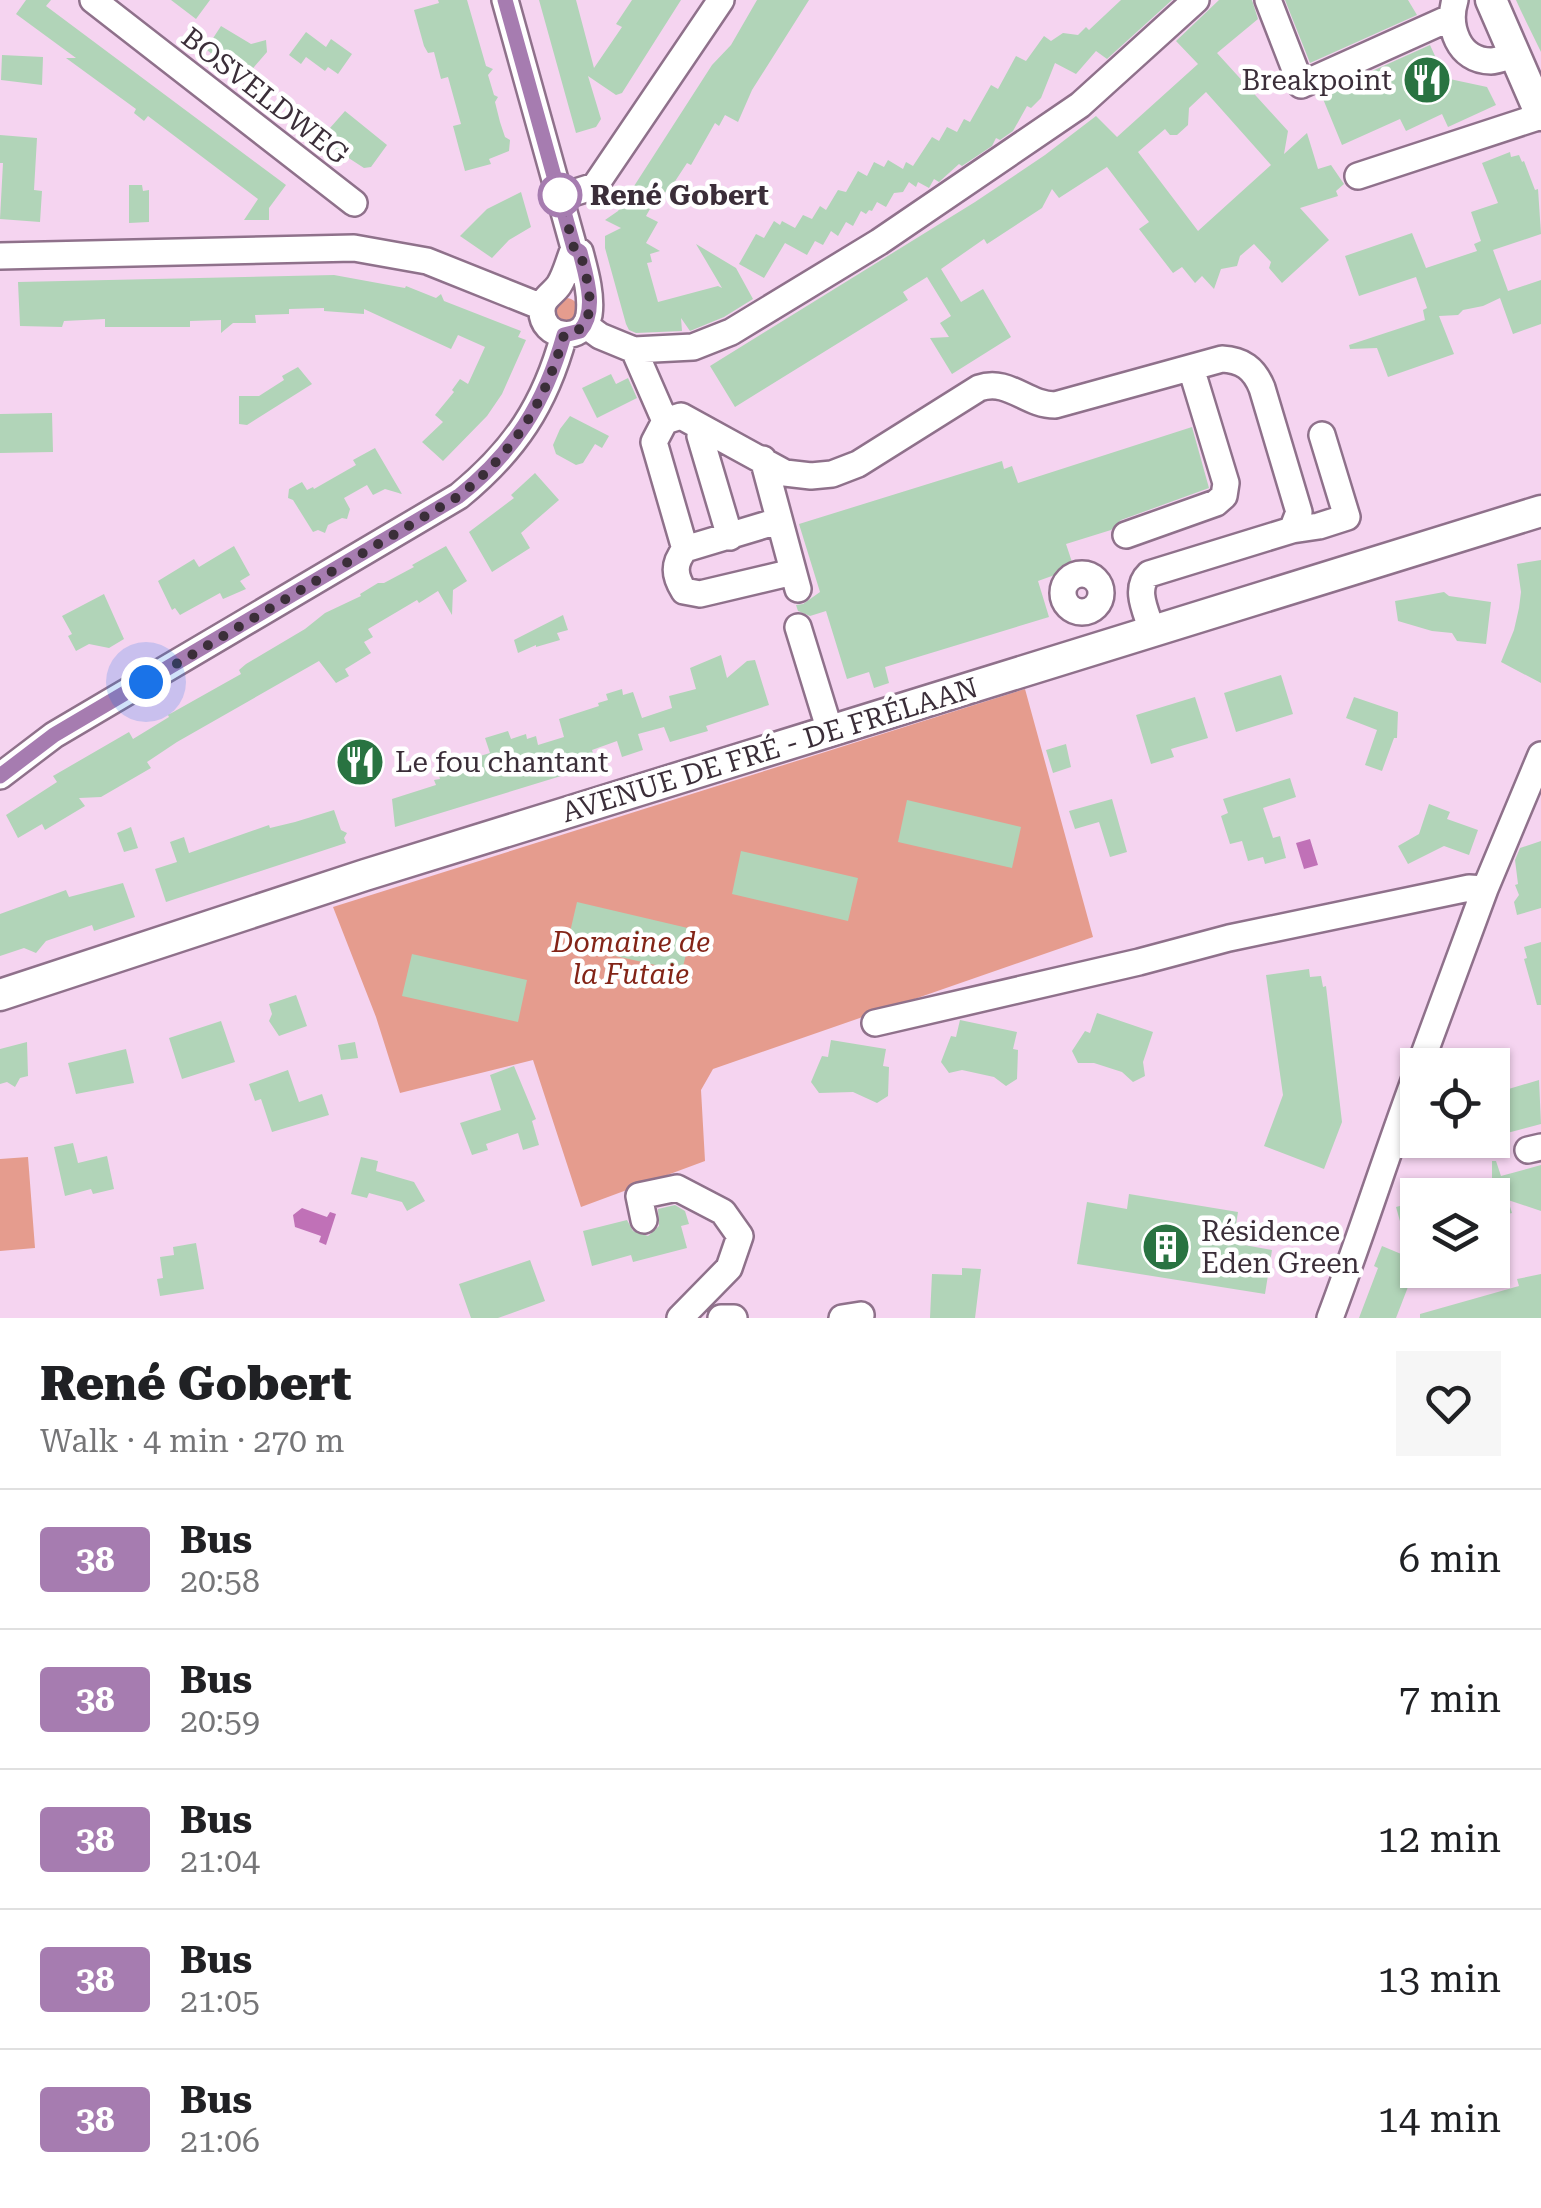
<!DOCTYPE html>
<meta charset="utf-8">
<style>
:root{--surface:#fff;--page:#f6f6f6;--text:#202124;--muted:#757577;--line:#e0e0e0}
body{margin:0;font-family:"Roboto Serif",serif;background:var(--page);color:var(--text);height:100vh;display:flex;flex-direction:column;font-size:38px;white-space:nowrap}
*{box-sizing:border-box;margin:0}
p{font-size:32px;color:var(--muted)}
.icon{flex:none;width:55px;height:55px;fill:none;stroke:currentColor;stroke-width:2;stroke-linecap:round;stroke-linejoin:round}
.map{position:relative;height:1318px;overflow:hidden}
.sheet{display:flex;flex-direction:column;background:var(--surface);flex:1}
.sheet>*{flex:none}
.badge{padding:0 20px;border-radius:8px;font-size:35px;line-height:65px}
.buttons{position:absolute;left:1400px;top:1048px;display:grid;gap:20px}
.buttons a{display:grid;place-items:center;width:110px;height:110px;border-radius:0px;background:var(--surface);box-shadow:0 2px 8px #0004;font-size:50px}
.you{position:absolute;width:50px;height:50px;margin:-25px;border:8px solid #fff;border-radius:50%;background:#1a73e8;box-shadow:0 0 0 15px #1a73e833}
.map>.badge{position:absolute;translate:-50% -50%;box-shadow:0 0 0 5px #fff}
.round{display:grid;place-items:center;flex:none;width:105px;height:105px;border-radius:0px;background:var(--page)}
.summary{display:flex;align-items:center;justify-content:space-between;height:170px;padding:0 40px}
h1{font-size:48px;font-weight:800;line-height:75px}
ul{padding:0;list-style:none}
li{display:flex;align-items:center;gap:30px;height:140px;padding:0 40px;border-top:2px solid var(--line)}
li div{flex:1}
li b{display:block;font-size:38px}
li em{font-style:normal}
li .badge{min-width:110px;font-weight:700;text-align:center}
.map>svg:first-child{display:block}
</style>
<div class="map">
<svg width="1541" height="1318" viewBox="0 0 1541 1318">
<rect width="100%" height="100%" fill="#f5d4f0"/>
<path fill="#e59c8e" d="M553 311a13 13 0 1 1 26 0a13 13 0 1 1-26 0Z
M 1025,689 L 1093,937 L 713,1069 L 701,1090 L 705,1161 L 581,1207 L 533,1060 L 400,1093 L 376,1017 L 333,907 Z
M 28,1157 L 35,1248 L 0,1251 L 0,1159 Z"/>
<path fill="#c071b7" d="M 1310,839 L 1318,865 L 1304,869 L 1296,843 Z
M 302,1208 L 327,1217 L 330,1212 L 336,1214 L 326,1245 L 319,1242 L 321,1236 L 295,1227 L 293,1215 Z"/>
<path fill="#b1d4b8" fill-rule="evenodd" d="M 26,0 L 51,0 L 46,6 L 286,185 L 269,208 L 269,220 L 244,220 L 258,199 L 148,116 L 144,121 L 134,113 L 136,109 L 66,58 L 76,58 L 16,14 Z
M 171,0 L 210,0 L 196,19 Z
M 438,0 L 467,0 L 486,66 L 493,69 L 488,75 L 494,95 L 498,97 L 495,102 L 500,122 L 505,137 L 510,140 L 509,151 L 489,159 L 491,164 L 465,171 L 453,126 L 461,124 L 448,77 L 441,79 L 434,52 L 428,53 L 424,46 L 414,10 L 439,3 Z
M 539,0 L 576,0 L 594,68 L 622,27 L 616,24 L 632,0 L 681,0 L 622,93 L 616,95 L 588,76 L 601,119 L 596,127 L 576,133 Z
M 757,0 L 809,0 L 752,90 L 738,122 L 725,115 L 719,126 L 715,123 L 691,165 L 687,163 L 668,192 L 659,193 L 646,216 L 658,222 L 646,243 L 660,251 L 650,254 L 652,262 L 647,263 L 658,302 L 718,286 L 722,288 L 696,244 L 736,268 L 753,299 L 724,317 L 690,331 L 681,318 L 682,331 L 636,333 L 629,330 L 626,324 L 605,248 L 605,236 L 621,228 L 605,220 L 618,211 L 712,65 L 731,45 Z
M 1121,0 L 1172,0 L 1107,59 L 1096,51 L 1076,74 L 1055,63 L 1041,98 L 1031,108 L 1027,106 L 1013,131 L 1000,140 L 996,138 L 992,146 L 962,166 L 959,164 L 939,182 L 934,179 L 929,188 L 918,182 L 916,187 L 909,182 L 903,192 L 894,193 L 886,207 L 877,202 L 872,211 L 869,210 L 866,214 L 861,211 L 853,226 L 846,222 L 838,236 L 831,231 L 823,245 L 815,241 L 807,255 L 785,243 L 764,278 L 739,264 L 756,234 L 764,238 L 774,221 L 780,225 L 782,221 L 795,228 L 803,215 L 812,219 L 820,206 L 826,210 L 838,190 L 846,192 L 858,171 L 867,176 L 874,162 L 884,167 L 888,160 L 903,169 L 906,162 L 913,166 L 932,137 L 939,141 L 947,127 L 957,132 L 964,119 L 970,122 L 991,85 L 998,89 L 1016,56 L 1026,61 L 1044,36 L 1051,41 L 1063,33 L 1078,35 L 1086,27 L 1089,30 Z
M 1219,0 L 1252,0 L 1258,19 L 1217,53 L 1288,131 L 1284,154 L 1307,133 L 1318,169 L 1331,165 L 1344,184 L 1336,191 L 1338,196 L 1300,208 L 1329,240 L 1282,283 L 1269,268 L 1271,262 L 1254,244 L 1240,256 L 1237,266 L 1221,269 L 1214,289 L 1202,276 L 1195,283 L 1182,267 L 1173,273 L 1139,229 L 1149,222 L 1107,167 L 1059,198 L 1052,189 L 1042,208 L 987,244 L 984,239 L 941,269 L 961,302 L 983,289 L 1011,337 L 952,374 L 930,338 L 949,337 L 940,323 L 951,316 L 927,277 L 903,292 L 908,300 L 735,407 L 710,366 L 975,202 L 1045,155 L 1096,116 L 1117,137 L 1198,64 L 1176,41 ZM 1206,92 L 1271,165 L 1198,231 L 1138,152 L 1165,129 L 1170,135 L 1177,135 L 1188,125 L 1189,108 Z
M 1285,0 L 1408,0 L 1417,15 L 1310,63 Z
M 1516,0 L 1541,0 L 1541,52 L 1521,11 Z
M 221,26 L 251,44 L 266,40 L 267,52 L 242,81 L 206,49 Z
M 306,32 L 326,47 L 331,39 L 352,54 L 338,74 L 328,67 L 325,71 L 306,57 L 301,64 L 289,55 Z
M 1430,45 L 1445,78 L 1487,87 L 1496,105 L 1448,127 L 1442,114 L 1406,131 L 1400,119 L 1342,145 L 1321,94 Z
M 2,55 L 43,57 L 42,85 L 1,80 Z
M 345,111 L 387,145 L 371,167 L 364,168 L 324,142 L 322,137 Z
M 0,135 L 37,138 L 34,190 L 42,191 L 40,222 L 0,219 L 3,163 L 0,163 Z
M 1510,152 L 1511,157 L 1519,155 L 1522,162 L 1524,161 L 1535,190 L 1538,189 L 1541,234 L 1493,250 L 1508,291 L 1541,280 L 1541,324 L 1513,334 L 1500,298 L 1483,306 L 1463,310 L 1458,315 L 1439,316 L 1454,354 L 1388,377 L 1377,348 L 1350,349 L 1349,345 L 1425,320 L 1423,310 L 1427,308 L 1416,277 L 1359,296 L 1345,256 L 1412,233 L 1426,268 L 1477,251 L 1474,244 L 1481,241 L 1471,212 L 1498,203 L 1482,163 Z
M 129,185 L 142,185 L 143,191 L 149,190 L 149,222 L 129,223 Z
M 521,192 L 531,227 L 509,240 L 492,258 L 460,236 L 487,209 Z
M 334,275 L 405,288 L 406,286 L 436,298 L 441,294 L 444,301 L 521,331 L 518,337 L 526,340 L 502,394 L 487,416 L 443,461 L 422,442 L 443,422 L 435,415 L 454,392 L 452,390 L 460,379 L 468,384 L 485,347 L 458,335 L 451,349 L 364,309 L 364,314 L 324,311 L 324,308 L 289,309 L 289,314 L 255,315 L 256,323 L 233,323 L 221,333 L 221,320 L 190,321 L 190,327 L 105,327 L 105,319 L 64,321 L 62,327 L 20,326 L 18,282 Z
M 298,367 L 312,384 L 247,425 L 239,424 L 239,396 L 259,396 L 284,380 L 282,376 Z
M 611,374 L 616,384 L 628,378 L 637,398 L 597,418 L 582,388 Z
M 52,413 L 53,452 L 0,453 L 0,414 Z
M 570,416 L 609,436 L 602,448 L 595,444 L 583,463 L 576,465 L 556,454 L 553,445 L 560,429 Z
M 1192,427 L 1209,488 L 1121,520 L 1111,530 L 1066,544 L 1074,568 L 1038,581 L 1049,617 L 885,667 L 889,683 L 874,688 L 869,672 L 847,679 L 826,611 L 810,616 L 798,611 L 796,605 L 803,604 L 820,592 L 799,524 L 1002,461 L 1004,469 L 1012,466 L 1018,483 Z
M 375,448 L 402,494 L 385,489 L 373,495 L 367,485 L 344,498 L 350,509 L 347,519 L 342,518 L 328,525 L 325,533 L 318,530 L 313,532 L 293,500 L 288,498 L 289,489 L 302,482 L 307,490 L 313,487 L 314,489 L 356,465 L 353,460 Z
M 535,473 L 559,500 L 521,533 L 530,548 L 492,572 L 469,532 L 514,498 L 511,495 Z
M 234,546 L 250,575 L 240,581 L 246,589 L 223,599 L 220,593 L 180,615 L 175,608 L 172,610 L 158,581 L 194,559 L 199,567 Z
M 446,546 L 467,581 L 453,590 L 452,615 L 438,591 L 419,603 L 417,600 L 368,629 L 373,637 L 364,642 L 371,653 L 345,669 L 349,676 L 336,683 L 319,661 L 177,742 L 147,762 L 151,768 L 101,797 L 79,798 L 85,806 L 45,830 L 42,824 L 18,838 L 6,815 L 57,782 L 53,776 L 129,732 L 133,739 L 169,717 L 168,715 L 241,674 L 239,670 L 246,664 L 305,629 L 325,613 L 361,596 L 360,594 L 378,583 L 384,583 L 414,567 L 412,565 Z
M 1541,560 L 1541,683 L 1501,662 L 1514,630 L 1519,608 L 1521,592 L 1517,564 Z
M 1444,592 L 1449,596 L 1491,602 L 1486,644 L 1457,641 L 1452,633 L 1432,631 L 1398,621 L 1395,601 Z
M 104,594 L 124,639 L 109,648 L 89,644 L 76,651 L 68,636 L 72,634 L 62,616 Z
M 563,615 L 568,630 L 557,633 L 560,640 L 536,647 L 536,645 L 518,653 L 514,640 Z
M 721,655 L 727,678 L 747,661 L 755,660 L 769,705 L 706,726 L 708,731 L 670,742 L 664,727 L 638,734 L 643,750 L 622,757 L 617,741 L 592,750 L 597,765 L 395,827 L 392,799 L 436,785 L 434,780 L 440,779 L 437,769 L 490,753 L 485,738 L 508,731 L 511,739 L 526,734 L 527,739 L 536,736 L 538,745 L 564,737 L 559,719 L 599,706 L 598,703 L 608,700 L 606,694 L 622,689 L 623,695 L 633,692 L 642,718 L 672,708 L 669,696 L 696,689 L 690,668 Z
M 1281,675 L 1293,714 L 1236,732 L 1224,693 Z
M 1195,697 L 1208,738 L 1171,749 L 1174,757 L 1151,764 L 1136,715 Z
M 1354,697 L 1398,712 L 1397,738 L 1394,738 L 1382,771 L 1365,765 L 1377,730 L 1346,718 Z
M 370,744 L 378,768 L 350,777 L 343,752 Z
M 1066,744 L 1071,767 L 1053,773 L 1046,750 Z
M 1290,778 L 1296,797 L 1263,808 L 1273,838 L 1280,836 L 1286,858 L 1265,864 L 1263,857 L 1248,861 L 1242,841 L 1230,844 L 1221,816 L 1228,813 L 1223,799 Z
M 1112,799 L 1127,852 L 1110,857 L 1099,822 L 1075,829 L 1069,811 Z
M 907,800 L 1021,827 L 1012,868 L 898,842 Z
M 1429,804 L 1450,812 L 1447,819 L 1478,830 L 1469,855 L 1444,846 L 1408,864 L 1398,846 L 1419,834 Z
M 334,810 L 341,830 L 347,833 L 344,838 L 346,843 L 166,902 L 155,869 L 177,862 L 170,842 L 184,837 L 189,853 L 269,825 L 270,828 L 295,822 Z
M 131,827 L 138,848 L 124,852 L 117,833 Z
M 1541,841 L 1541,908 L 1517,915 L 1514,902 L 1519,895 L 1515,885 L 1518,884 L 1515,860 L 1520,848 Z
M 741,851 L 858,878 L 848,921 L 732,894 Z
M 123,883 L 135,917 L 94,931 L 92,925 L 46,941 L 36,953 L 24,948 L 0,956 L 0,914 L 66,890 L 69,897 Z
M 577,902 L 692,929 L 682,971 L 567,945 Z
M 1541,942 L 1541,1005 L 1537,1005 L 1524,959 L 1527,958 L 1524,947 Z
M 412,954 L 527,980 L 518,1022 L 402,996 Z
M 1309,969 L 1310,977 L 1321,976 L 1323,987 L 1326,986 L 1342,1122 L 1324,1169 L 1264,1146 L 1283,1095 L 1266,975 Z
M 296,995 L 307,1026 L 279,1036 L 269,1021 L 272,1014 L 269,1004 Z
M 1097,1013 L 1153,1032 L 1143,1062 L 1145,1076 L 1133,1082 L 1122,1072 L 1094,1063 L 1078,1063 L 1072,1051 L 1085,1031 L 1090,1033 Z
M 960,1020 L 1017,1032 L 1013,1049 L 1018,1050 L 1017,1079 L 1006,1086 L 994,1077 L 962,1070 L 949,1073 L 941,1062 L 951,1036 L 956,1037 Z
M 221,1021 L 235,1062 L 182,1079 L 169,1038 Z
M 831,1040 L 886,1049 L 883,1066 L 889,1067 L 888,1096 L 877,1103 L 853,1092 L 819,1093 L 811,1082 L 822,1056 L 828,1057 Z
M 27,1042 L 28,1076 L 20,1078 L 15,1087 L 7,1082 L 0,1084 L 0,1049 Z
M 355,1042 L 358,1058 L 341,1060 L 338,1045 Z
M 126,1049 L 134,1083 L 76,1094 L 68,1063 Z
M 514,1066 L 536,1119 L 532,1121 L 539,1145 L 523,1150 L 518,1133 L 486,1144 L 488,1150 L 472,1155 L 460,1123 L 501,1110 L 490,1075 Z
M 288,1070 L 299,1102 L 322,1094 L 329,1115 L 272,1132 L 261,1099 L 255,1101 L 249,1084 Z
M 1539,1080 L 1541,1124 L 1492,1137 L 1492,1094 Z
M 73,1143 L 78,1163 L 107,1156 L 114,1189 L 93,1194 L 91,1189 L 65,1196 L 54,1147 Z
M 361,1157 L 378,1161 L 376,1171 L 414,1182 L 425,1201 L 407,1211 L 402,1202 L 369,1193 L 367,1198 L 351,1194 Z
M 1492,1161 L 1496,1161 L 1501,1176 L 1541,1165 L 1541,1211 L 1508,1200 L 1512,1213 L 1492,1218 L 1492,1195 L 1451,1195 L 1450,1191 L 1492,1179 Z
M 1129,1194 L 1238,1212 L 1233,1243 L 1272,1250 L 1265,1294 L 1077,1264 L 1087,1202 L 1127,1209 Z
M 1418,1201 L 1418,1227 L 1403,1232 L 1396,1207 Z
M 675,1205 L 685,1211 L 689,1224 L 681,1226 L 687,1248 L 633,1262 L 631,1255 L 592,1266 L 583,1231 L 627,1220 L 633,1231 L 648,1236 L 659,1226 L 658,1209 Z
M 196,1243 L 204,1289 L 160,1296 L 157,1279 L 163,1278 L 160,1257 L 174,1255 L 173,1247 Z
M 1382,1246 L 1418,1261 L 1396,1318 L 1359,1318 L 1378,1268 L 1374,1266 Z
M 530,1260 L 545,1301 L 498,1318 L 471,1318 L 459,1284 Z
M 962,1268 L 981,1269 L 975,1318 L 930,1318 L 932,1274 L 962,1275 Z
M 1541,1274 L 1541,1318 L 1420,1318 L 1420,1314 L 1519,1286 L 1517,1279 Z"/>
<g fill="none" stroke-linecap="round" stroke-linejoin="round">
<g stroke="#8f718b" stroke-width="30">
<path id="minor" d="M 93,0 L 354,203
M 505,0 L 574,248 L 580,252 C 585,271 592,295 589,315 C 584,344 541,339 542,310 C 543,297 553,294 559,285 C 566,274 569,260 574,248
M 1268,0 L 1301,85 L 1452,17
M 1455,0 C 1447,26 1458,61 1491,61 C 1498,61 1508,56 1515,54
M 1358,176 L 1541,116
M 560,197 L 595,186 L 721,0
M 0,256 L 354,248 L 427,261 L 542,307
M 585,325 L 600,336 L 634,350 L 693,347 L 731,332 L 879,242 L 1080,105 L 1196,0
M 634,350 L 665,421
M 704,429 L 700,436 L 730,537
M 763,459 L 798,589
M 778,521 L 685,549 L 654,442 L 665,421 L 681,416 L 785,473 L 811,476 L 832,474 L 858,464 L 979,388 C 1009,378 1026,405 1055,405 L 1222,359 C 1242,360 1254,368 1262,388 L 1299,512 L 1292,530 L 1149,574 C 1133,589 1147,613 1152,631
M 1292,530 L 1319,526 L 1347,517 L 1322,435
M 1126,535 L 1216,503 L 1224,496 L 1226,483 L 1191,368
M 685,549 C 673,564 674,575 684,591 L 700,594 L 793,572
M1063 593a19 19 0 1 1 38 0a19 19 0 1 1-38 0Z
M 798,627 L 830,731
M 0,776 L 54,735 L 459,496 C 515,450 545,405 564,335
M 875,1023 L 1139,962 L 1229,938 L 1469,888 L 1485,889
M 1420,1065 L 1485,889 L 1541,755
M 1528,1150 L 1541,1147
M 644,1220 L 639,1196 L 677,1188 L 723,1212 L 740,1236 L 729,1268 L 680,1318
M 721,1318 L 734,1318
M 842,1318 L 861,1315
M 1330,1318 C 1361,1236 1387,1153 1418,1070"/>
</g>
<g stroke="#8f718b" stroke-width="35">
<path id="major" d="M 1491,0 L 1541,115
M 0,995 L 365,875 L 1541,511"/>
</g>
<use href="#minor" stroke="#fff" stroke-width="25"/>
<use href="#major" stroke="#fff" stroke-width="30"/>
</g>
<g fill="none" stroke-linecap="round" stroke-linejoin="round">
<g stroke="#fff" stroke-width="22">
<path id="line" d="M 0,776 L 54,735 L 459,496 C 514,452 545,403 564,335 L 580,331 C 598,311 586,276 580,252 L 574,248 L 505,0"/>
</g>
<use href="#line" stroke="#a67cb0" stroke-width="15"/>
<path stroke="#3b2e39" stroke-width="10" stroke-dasharray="0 18" d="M 146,682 L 459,496 C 514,452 545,403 564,335 C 604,330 587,279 580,252 L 574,248 L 560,195"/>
</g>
<defs>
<g id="restaurant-disc" transform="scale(2.5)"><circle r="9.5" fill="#297341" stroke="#fff"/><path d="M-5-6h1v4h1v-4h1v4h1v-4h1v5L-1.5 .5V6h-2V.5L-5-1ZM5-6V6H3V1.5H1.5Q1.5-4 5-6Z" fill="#fff"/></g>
<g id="building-disc" transform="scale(2.5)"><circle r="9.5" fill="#297341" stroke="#fff"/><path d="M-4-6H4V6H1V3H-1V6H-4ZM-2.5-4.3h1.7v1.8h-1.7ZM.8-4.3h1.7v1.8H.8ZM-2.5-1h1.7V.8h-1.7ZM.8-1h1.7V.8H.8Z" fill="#fff"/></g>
</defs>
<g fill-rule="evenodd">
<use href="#restaurant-disc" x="1427" y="80"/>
<use href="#restaurant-disc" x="360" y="762"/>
<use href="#building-disc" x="1166" y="1247"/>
</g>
<circle fill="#fff" stroke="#a67cb0" stroke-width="5" cx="560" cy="195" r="20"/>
<g text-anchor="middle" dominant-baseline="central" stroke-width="9" stroke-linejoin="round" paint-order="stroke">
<g font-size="28" fill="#3b2e39" stroke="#fff" text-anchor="start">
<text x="1392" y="80" text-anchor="end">Breakpoint</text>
<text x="395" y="762">Le fou chantant</text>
<text x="1201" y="1231">Résidence<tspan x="1201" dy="32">Eden Green</tspan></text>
</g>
<g font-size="28" fill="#3b2e39" stroke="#fff">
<text transform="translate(265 96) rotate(38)">BOSVELDWEG</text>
<text transform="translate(770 750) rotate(-17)">AVENUE DE FRÉ - DE FRÉLAAN</text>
</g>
<g font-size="28" font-weight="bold" fill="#3b2e39" stroke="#fff" text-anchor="start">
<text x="590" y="195">René Gobert</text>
</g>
<g font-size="28" font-style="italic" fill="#832417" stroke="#fff">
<text x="631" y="942">Domaine de<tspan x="631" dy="32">la Futaie</tspan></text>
</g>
</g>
</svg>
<div class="buttons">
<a><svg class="icon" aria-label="locate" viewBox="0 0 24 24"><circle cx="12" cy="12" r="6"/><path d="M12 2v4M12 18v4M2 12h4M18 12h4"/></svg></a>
<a><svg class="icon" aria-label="layers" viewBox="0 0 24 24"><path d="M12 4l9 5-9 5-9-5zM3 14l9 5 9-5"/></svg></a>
</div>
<div class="you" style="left:146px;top:682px"></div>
</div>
<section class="sheet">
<div class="summary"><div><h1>René Gobert</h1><p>Walk · 4 min · 270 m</p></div><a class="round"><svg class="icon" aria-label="heart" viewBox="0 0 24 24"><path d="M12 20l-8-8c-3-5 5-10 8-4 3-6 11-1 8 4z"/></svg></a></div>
<ul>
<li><span class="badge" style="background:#a67cb0;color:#fff">38</span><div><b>Bus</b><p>20:58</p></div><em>6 min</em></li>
<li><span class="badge" style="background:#a67cb0;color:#fff">38</span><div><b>Bus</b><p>20:59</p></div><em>7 min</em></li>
<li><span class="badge" style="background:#a67cb0;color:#fff">38</span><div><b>Bus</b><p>21:04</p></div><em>12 min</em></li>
<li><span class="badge" style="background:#a67cb0;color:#fff">38</span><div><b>Bus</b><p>21:05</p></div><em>13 min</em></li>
<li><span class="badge" style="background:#a67cb0;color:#fff">38</span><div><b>Bus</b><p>21:06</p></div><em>14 min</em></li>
</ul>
</section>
